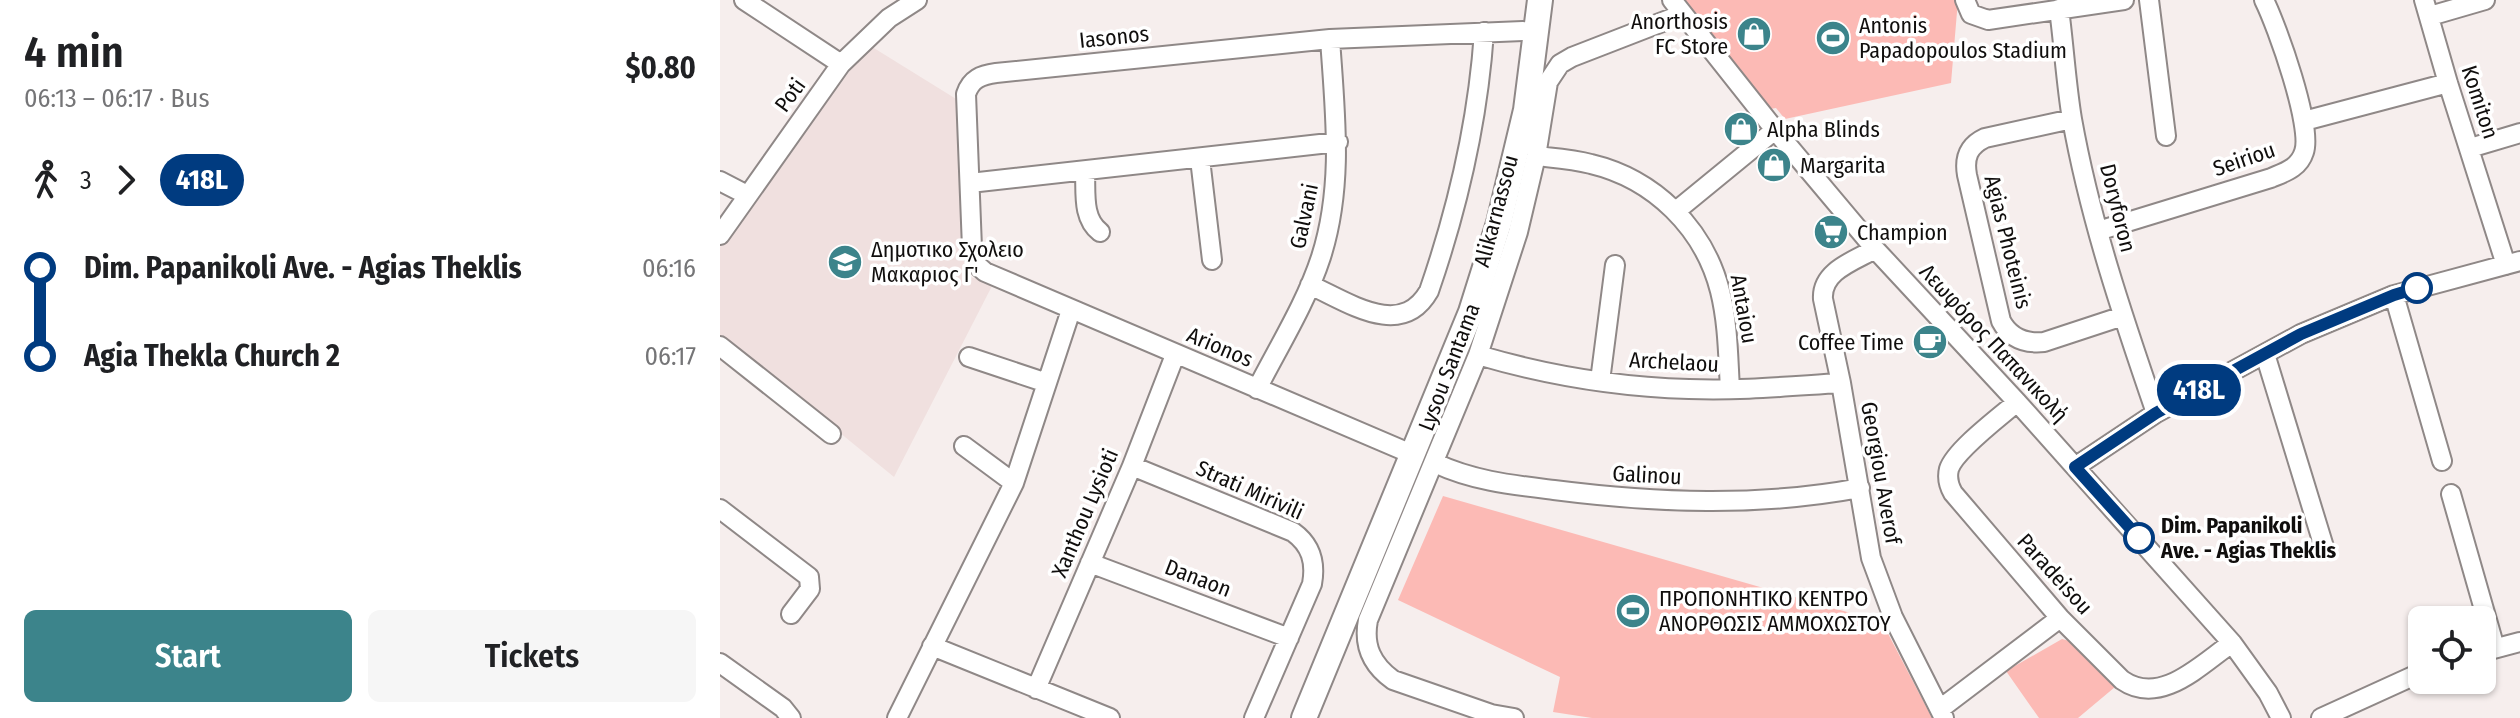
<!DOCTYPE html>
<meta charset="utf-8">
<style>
:root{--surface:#fff;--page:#f6f6f6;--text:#202124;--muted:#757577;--accent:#3c848b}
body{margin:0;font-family:"Fira Sans Condensed",sans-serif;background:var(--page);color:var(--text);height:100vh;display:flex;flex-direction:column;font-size:30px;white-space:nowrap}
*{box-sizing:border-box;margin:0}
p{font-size:26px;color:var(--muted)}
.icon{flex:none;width:44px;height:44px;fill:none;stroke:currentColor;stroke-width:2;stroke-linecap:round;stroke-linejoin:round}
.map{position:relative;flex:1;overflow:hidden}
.sheet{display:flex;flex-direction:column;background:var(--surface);width:720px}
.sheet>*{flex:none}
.badge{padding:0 16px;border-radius:26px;font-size:28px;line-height:52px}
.controls{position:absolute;left:1688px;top:606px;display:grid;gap:16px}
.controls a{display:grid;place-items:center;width:88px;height:88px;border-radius:12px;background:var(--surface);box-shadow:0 2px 6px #0004;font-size:40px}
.map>.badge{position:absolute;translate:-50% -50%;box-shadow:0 0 0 4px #fff}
.legs{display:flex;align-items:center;gap:12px;height:88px;padding:0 24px;font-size:26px}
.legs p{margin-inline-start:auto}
.summary{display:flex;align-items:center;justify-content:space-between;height:136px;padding:0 24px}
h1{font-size:44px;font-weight:600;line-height:60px}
.action{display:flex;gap:16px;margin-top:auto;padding:16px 24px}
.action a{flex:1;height:92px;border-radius:12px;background:var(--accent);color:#fff;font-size:32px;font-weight:600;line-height:92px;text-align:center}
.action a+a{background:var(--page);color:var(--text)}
ul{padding:0 24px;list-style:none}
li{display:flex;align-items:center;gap:28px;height:88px;font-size:30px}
li i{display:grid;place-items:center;width:12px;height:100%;margin:0 10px;background:currentColor}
li i::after{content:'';width:20px;height:20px;margin:-10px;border:6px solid;border-radius:50%;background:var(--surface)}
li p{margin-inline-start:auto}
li:first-child i{background:linear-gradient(#0000 50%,currentColor 0)}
li:last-child i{background:linear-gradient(currentColor 50%,#0000 0)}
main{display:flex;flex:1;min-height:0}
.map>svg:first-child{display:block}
</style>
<main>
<section class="sheet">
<div class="summary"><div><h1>4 min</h1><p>06:13 – 06:17 · Bus</p></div><b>$0.80</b></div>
<div class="legs"><svg class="icon" aria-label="walk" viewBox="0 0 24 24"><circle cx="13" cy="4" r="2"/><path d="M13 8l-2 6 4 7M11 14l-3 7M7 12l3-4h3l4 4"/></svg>3<svg class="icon" aria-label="forward" viewBox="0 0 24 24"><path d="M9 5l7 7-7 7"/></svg><b class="badge" style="background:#003b80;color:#fff">418L</b></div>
<ul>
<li><i style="color:#003b80"></i><b>Dim. Papanikoli Ave. - Agias Theklis</b><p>06:16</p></li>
<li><i style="color:#003b80"></i><b>Agia Thekla Church 2</b><p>06:17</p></li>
</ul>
<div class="action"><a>Start</a><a>Tickets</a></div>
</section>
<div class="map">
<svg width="1800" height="718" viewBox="0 0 1800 718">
<rect width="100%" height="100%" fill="#f6eeed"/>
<path fill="#f0e0df" d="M 149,45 L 241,102 L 250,277 L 273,284 L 174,477 L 0,335 L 0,247 Z"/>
<path fill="#fcbab5" d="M 960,0 L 1238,0 L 1231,83 L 1065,119 L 1056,108 L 1050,109 Z
M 723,496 L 1162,622 L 1212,718 L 872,718 L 833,712 L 840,677 L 678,600 Z
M 1342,639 L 1353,642 L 1395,687 L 1358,718 L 1319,718 L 1286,671 Z"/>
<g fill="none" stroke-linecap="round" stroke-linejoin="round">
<g stroke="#8f8887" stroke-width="22">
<path id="minor" d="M 24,0 L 121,64
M 952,0 L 1055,130 L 1155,249 L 1297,402 L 1512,643 L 1548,693 L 1561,718
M 1245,0 L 1251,14 L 1268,20 L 1404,0
M 1429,0 L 1446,136
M 1704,0 L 1728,83 L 1786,265
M 1339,9 C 1344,46 1346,83 1352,119 C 1370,220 1403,317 1436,413
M 1710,16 L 1765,0
M 1352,119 L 1265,138 C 1248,146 1244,158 1247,175 L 1281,321 C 1290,338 1305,344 1324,342 L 1403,316
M 1584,121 L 1728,83
M 1750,148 L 1800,133
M 816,156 C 834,158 853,159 871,164 C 934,179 984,228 1000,291 C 1008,323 1008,356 1010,389
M 480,159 L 492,260
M 365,171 C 366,193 362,218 380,232
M 0,181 L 27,195
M 250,183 L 618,142
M 956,211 L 1055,130
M 1378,231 L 1551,178 C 1565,172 1579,168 1584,152 C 1593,127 1557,26 1544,0
M 0,235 L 121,64 L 169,18 L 197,0
M 1155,249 C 1134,261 1101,271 1103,299 L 1121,383 L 1151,558 L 1173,617 L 1224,718
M 590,285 C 628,302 681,340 709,291 C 738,207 758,121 764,32
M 1674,295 L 1722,461
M 0,346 L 111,434
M 1545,354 L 1604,547
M 758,355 C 826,375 899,387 969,389 C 1020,391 1071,386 1121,383
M 249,357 L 327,383
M 880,381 L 895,265
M 537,389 C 559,346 586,303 601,257 C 624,185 615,113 610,39
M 1297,402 C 1281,416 1235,450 1229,469 C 1227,477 1229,486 1233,493 L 1340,618 L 1402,680 C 1441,707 1481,664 1512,643
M 244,446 L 294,483
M 694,455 L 265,272 L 257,265 L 252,248 L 246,94 C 251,79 261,75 276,73 L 610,39 L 803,31
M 715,463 C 753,481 793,485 834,490 C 936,503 1039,507 1140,488
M 412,466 L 573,532 C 591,545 596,562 592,584 L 534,718
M 1355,467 L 1436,413 L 1581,334 L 1674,295 L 1800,261
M 1731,494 L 1775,648
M 0,509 L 89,577 L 90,589 L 71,614
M 370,563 L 569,638
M 212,646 L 390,718
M 1762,652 L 1800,642
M 0,663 L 63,708 L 71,718
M 316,689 L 412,466 L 455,355
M 1220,709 L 1340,618
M 177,718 L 294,483 L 351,310
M 794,718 L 771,714 L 673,680 C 652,665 643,646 648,620 L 758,355 L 798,232 L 816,156 L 828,82 L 840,64 L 852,57 L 963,14
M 1601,718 L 1702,672"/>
</g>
<g stroke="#8f8887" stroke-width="28">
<path id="major" d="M 584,718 L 751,312 L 779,223 L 806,110 L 820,0"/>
</g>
<use href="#minor" stroke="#fff" stroke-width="18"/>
<use href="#major" stroke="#fff" stroke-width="24"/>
</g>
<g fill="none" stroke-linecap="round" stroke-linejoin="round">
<g stroke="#fff" stroke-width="18">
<path id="line-1" d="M 1419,538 L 1355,467 L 1436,413 L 1581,334 L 1674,295 L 1697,288"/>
</g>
<use href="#line-1" stroke="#003b80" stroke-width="12"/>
</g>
<defs>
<g id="shop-disc" transform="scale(1.8)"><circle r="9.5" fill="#3c848b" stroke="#fff"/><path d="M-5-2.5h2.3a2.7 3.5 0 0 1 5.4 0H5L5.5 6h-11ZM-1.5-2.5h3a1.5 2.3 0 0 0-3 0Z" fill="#fff"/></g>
<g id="stadium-disc" transform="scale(1.8)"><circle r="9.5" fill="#3c848b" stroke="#fff"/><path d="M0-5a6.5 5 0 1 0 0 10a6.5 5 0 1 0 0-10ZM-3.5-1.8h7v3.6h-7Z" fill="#fff"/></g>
<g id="supermarket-disc" transform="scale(1.8)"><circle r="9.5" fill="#3c848b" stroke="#fff"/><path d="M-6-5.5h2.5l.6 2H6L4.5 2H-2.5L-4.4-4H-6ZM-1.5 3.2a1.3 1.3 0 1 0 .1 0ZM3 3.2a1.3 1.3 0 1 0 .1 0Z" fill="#fff"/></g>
<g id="school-disc" transform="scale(1.8)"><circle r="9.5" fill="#3c848b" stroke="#fff"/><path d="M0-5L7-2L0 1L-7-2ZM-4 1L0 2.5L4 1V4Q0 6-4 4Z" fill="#fff"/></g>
<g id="cafe-disc" transform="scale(1.8)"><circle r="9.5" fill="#3c848b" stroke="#fff"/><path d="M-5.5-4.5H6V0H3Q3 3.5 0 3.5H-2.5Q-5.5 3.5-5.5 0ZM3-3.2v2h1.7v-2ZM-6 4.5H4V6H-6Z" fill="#fff"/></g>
</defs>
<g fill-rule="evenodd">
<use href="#shop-disc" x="1034" y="34"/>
<use href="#stadium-disc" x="1113" y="38"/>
<use href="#shop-disc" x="1021" y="129"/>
<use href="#shop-disc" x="1054" y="165"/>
<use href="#supermarket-disc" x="1111" y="232"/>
<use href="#school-disc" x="125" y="262"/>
<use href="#cafe-disc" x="1210" y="342"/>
<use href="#stadium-disc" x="913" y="611"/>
</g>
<g fill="#fff" stroke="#003b80" stroke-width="4">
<circle cx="1697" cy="288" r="14"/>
<circle cx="1419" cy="538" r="14"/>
</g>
<g text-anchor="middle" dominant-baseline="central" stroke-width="7" stroke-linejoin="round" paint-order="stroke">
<g font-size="22" fill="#100e0d" stroke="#fff" text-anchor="start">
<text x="1008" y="21" text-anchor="end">Anorthosis<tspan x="1008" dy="25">FC Store</tspan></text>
<text x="1139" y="25">Antonis<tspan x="1139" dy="25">Papadopoulos Stadium</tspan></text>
<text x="1047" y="129">Alpha Blinds</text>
<text x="1080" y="165">Margarita</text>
<text x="1137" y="232">Champion</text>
<text x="151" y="249">Δημοτικο Σχολειο<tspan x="151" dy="25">Μακαριος Γ'</tspan></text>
<text x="1184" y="342" text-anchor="end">Coffee Time</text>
<text x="939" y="598">ΠΡΟΠΟΝΗΤΙΚΟ ΚΕΝΤΡΟ<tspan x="939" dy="25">ΑΝΟΡΘΩΣΙΣ ΑΜΜΟΧΩΣΤΟΥ</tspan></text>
</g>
<g font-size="22" fill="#100e0d" stroke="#fff">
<text transform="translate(394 37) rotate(-6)">Iasonos</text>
<text transform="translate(70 95) rotate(-54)">Poti</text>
<text transform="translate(1760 102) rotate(72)">Komiton</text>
<text transform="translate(1524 159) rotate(-19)">Seiriou</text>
<text transform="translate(1398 208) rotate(76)">Doryforon</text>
<text transform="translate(776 211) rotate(-75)">Alikarnassou</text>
<text transform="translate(584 216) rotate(-78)">Galvani</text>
<text transform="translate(1288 242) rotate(76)">Agias Photeinis</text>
<text transform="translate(1024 309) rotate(80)">Antaiou</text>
<text transform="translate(1274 343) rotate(47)">Λεωφόρος Παπανικολή</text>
<text transform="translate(500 347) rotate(23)">Arionos</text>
<text transform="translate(954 362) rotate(3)">Archelaou</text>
<text transform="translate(729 367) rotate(-69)">Lysou Santama</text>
<text transform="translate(1161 473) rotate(80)">Georgiou Averof</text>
<text transform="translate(927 475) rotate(3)">Galinou</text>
<text transform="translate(530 490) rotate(24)">Strati Mirivili</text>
<text transform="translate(365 513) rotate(-67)">Xanthou Lysioti</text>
<text transform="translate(1335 574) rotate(48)">Paradeisou</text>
<text transform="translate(478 578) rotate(21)">Danaon</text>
</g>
<g font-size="22" font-weight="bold" fill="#100e0d" stroke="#fff" text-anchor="start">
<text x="1441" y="525">Dim. Papanikoli<tspan x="1441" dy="25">Ave. - Agias Theklis</tspan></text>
</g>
</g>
</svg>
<div class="controls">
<a><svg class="icon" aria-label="locate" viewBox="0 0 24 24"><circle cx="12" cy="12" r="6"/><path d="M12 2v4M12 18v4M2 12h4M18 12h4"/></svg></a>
</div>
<b class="badge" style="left:1479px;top:390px;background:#003b80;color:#fff">418L</b>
</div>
</main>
